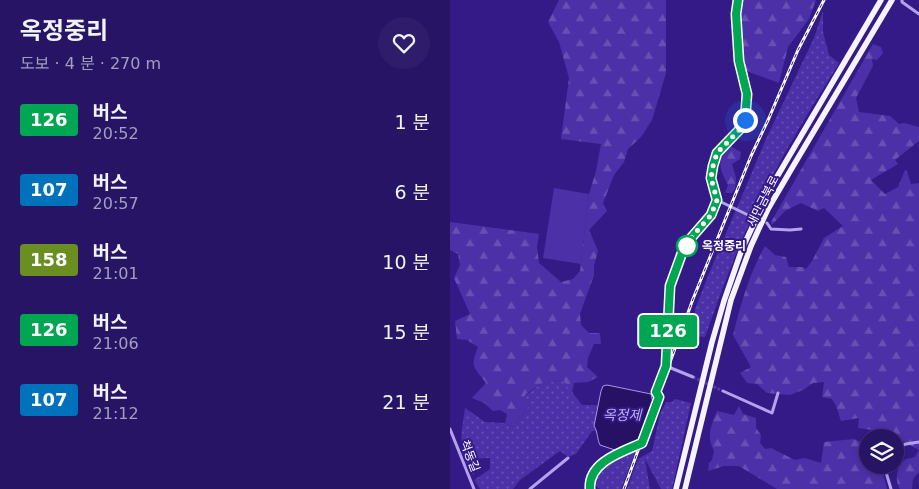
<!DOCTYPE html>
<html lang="ko">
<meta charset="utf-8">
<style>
:root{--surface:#271465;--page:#2f1d6b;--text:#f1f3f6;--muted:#a49ebf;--line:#433379}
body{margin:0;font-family:"DejaVu Sans","Noto Sans KR",sans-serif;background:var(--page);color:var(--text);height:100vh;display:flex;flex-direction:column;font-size:19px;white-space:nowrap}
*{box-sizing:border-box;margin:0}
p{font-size:16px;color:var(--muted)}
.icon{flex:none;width:28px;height:28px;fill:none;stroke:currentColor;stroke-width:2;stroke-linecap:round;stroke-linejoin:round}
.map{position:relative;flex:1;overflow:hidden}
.panel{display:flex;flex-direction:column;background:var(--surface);width:450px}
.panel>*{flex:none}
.badge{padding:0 10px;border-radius:4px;font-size:18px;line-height:32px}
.fabs{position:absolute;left:409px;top:429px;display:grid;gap:10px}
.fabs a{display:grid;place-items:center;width:45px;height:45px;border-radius:50%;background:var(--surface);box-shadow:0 2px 8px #0003,0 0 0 1px var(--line);font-size:25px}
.you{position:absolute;width:25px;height:25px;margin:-12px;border:4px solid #fff;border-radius:50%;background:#1a73e8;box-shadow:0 0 0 8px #1a73e833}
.map>.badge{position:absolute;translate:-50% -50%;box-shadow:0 0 0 2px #fff}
.round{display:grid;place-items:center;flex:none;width:52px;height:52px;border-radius:26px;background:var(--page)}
.headline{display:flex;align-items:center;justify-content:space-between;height:85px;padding:0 20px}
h1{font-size:24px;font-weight:700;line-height:38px}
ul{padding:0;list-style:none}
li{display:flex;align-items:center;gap:15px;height:70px;padding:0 20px}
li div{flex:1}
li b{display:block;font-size:19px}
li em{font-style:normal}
li .badge{min-width:55px;font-weight:700;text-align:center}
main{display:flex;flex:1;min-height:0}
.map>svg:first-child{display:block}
</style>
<main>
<section class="panel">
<div class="headline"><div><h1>옥정중리</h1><p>도보 · 4 분 · 270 m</p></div><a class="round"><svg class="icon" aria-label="heart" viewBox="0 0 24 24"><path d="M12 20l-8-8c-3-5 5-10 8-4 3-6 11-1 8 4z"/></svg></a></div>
<ul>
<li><span class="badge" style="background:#00a651;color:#fff">126</span><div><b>버스</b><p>20:52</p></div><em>1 분</em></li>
<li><span class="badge" style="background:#0072bc;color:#fff">107</span><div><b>버스</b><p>20:57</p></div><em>6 분</em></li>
<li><span class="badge" style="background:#6b8e23;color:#fff">158</span><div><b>버스</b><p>21:01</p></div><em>10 분</em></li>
<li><span class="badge" style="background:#00a651;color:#fff">126</span><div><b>버스</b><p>21:06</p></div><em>15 분</em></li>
<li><span class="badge" style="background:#0072bc;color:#fff">107</span><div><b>버스</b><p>21:12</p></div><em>21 분</em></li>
</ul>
</section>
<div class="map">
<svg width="469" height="489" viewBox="0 0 469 489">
<defs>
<pattern id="grass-dots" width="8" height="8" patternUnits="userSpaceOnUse" patternTransform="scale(1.25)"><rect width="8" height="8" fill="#4c30a7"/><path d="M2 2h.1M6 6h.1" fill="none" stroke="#674fb4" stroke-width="1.8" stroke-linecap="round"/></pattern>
<pattern id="forest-firs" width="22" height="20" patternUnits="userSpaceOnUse" patternTransform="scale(1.25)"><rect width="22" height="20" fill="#4c30a7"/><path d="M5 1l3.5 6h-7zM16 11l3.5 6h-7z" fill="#674fb4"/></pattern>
</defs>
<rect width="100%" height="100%" fill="#341a87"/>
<path fill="url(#grass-dots)" d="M 373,11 L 373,32 L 379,55 L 389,63 C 359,112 328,161 304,213 C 285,253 270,295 255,337 L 243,336 L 245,326 L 245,309 L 260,271 L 316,139 L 364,38 Z
M 113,380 L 132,405 L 148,405 L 144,426 L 147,431 L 142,431 L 126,454 L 118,457 L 110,451 L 70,480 L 63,489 L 30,489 L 24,480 L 40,469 L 40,458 L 21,459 L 24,476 C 7,451 11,436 15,408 L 35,422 L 55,423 L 63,427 L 79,406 L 75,396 L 90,384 Z
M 225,399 L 241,403 L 222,489 L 211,489 L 195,459 L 200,489 L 177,489 L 188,459 L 202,451 L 210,414 L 216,402 L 222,402 Z
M 186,450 L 171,489 L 150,489 L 144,484 L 146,471 L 154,464 Z"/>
<path fill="url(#forest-firs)" d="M 109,0 L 216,0 L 216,73 L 202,120 L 191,137 L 178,149 L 174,162 L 164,175 L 153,203 L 157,211 L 139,230 L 148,251 L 144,266 L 144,275 L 130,314 L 131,325 L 139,333 L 150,333 L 151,344 L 144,344 L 138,358 L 137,367 L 148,377 L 138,382 L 124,383 L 122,393 L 113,380 L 90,384 L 75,395 L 79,406 L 63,427 L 55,423 L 57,414 L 50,410 L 43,411 L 34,403 L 22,398 L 36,383 C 23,366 20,367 28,347 L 17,340 L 7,339 L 5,321 L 20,314 L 4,278 L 10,265 L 8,254 L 0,250 L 0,222 L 89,234 L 87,247 L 89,263 L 111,282 L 123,279 L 130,271 L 139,194 L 146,171 L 151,144 L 111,139 L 119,78 L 109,42 L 98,22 Z
M 292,0 L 366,0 L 359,19 L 338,47 L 329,83 L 299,72 L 294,68 L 290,8 Z
M 423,44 L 431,47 L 433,53 L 427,60 L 422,59 L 423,66 L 406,98 L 409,112 L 440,116 L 449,124 L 454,123 L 469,127 L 469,141 L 445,160 L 448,164 L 421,180 L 435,194 L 448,187 L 455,170 L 457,171 L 461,184 L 469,183 L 469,472 L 463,479 L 462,489 L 450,489 C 445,482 447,473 449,465 L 456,459 L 465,457 L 469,450 L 436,432 L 408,428 L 409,418 L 391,421 L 386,406 L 382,399 L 372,397 L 374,382 L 363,383 L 353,390 L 340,395 L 317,393 L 307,384 L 297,383 L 290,373 L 301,367 L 283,335 C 291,304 299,274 315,246 L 325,255 L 336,257 L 339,267 L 353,267 L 356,269 L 362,261 L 374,238 L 393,226 L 374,208 L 368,211 L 351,203 L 335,211 L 322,225 L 321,222 Z
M 280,146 L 291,152 L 290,159 L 282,164 L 286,178 L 285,189 L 282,193 L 275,193 L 278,185 C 270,170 265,158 280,146 Z
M 289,406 L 293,414 L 306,418 L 306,428 L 311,435 L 310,443 L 315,449 L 321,448 L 345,460 L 355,458 L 371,463 L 374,442 L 404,439 L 417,445 L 418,465 L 431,465 L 437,489 L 327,489 L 289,466 L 274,466 L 258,471 L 259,463 L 262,460 L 264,451 C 256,436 261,426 267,411 L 284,415 Z"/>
<path fill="#4c30a7" d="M 104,188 L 139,194 L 131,264 L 93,258 Z"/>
<path fill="#261165" stroke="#a895ee" d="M 157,385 L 201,394 L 203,403 L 190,438 L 173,448 L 165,450 L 150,445 C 147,439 148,432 144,426 L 151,391 L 153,386 Z"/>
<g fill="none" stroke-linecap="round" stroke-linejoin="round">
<path stroke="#523c99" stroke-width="3" stroke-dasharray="3 1.5" stroke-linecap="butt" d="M 298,215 L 314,222
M 243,377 L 273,391"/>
<path stroke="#b3a2ec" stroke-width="3" d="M 452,0 L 452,2 L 469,14
M 267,200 L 298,215
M 317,223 L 321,229 L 340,230 L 351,229
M 216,366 L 243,377
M 273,391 L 322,413 L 328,393
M 0,429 L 24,489
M 445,448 L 456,444 L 469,442
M 436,465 L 435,469 L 441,489
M 80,489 L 118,458
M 140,489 C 138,462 172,452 192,443 L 209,397 L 206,392 L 216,366 L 220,286 L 232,253 L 241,238 L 261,215 L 267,200 C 259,178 260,158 278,141 C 284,135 292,129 295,121 C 301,101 291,81 289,61 C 289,53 290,45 289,38 C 288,25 286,13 288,0"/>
<path stroke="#f6f3ff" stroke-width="5.5" d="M 226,489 L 262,342 L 274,301 L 292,249 L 321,187 L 431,0
M 235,489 L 281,300 L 301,246 L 318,209 L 342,168 L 442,0"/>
<g stroke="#fff" stroke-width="3">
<path id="rail" d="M 174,489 L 243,299 L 301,156 L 319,118 L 348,50 L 374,0"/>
</g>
<use href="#rail" stroke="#341a87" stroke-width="1" stroke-dasharray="4" stroke-linecap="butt"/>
</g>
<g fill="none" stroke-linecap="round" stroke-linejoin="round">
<g stroke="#fff" stroke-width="11">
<path id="line" d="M 140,489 C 138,462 172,452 192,443 L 209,397 L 206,392 L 216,366 L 220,286 L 232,253 L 241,238 L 261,215 L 267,200 L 261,178 L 263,166 L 267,153 L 292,127 L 295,120 L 297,94 L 289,61 L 286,14 L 288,0"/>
</g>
<use href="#line" stroke="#00a651" stroke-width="8"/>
<path stroke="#fff" stroke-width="5" stroke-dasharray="0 9" d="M 237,246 L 232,253 L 241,238 L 261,215 L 267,200 L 261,178 L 263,166 L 267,153 L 292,127 L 295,120"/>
</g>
<circle fill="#fff" stroke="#00a651" stroke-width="2.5" cx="237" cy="246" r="10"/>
<g text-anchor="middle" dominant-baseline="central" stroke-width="4" stroke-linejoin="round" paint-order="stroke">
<g font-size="12" fill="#fff" stroke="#341a87">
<text transform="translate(313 201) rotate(-63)">새만금북로</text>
<text transform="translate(20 456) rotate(69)">척동길</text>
</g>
<g font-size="12" font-weight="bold" fill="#fff" stroke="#341a87" text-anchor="start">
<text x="252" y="246">옥정중리</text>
</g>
<g font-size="14" font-style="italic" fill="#bdadf4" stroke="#341a87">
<text x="172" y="415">옥정제</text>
</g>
</g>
</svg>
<div class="fabs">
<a><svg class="icon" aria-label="layers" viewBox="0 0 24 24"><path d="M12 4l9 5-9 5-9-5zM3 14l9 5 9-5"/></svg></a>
</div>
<div class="you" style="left:295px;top:120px"></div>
<b class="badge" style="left:218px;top:331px;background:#00a651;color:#fff">126</b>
</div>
</main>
